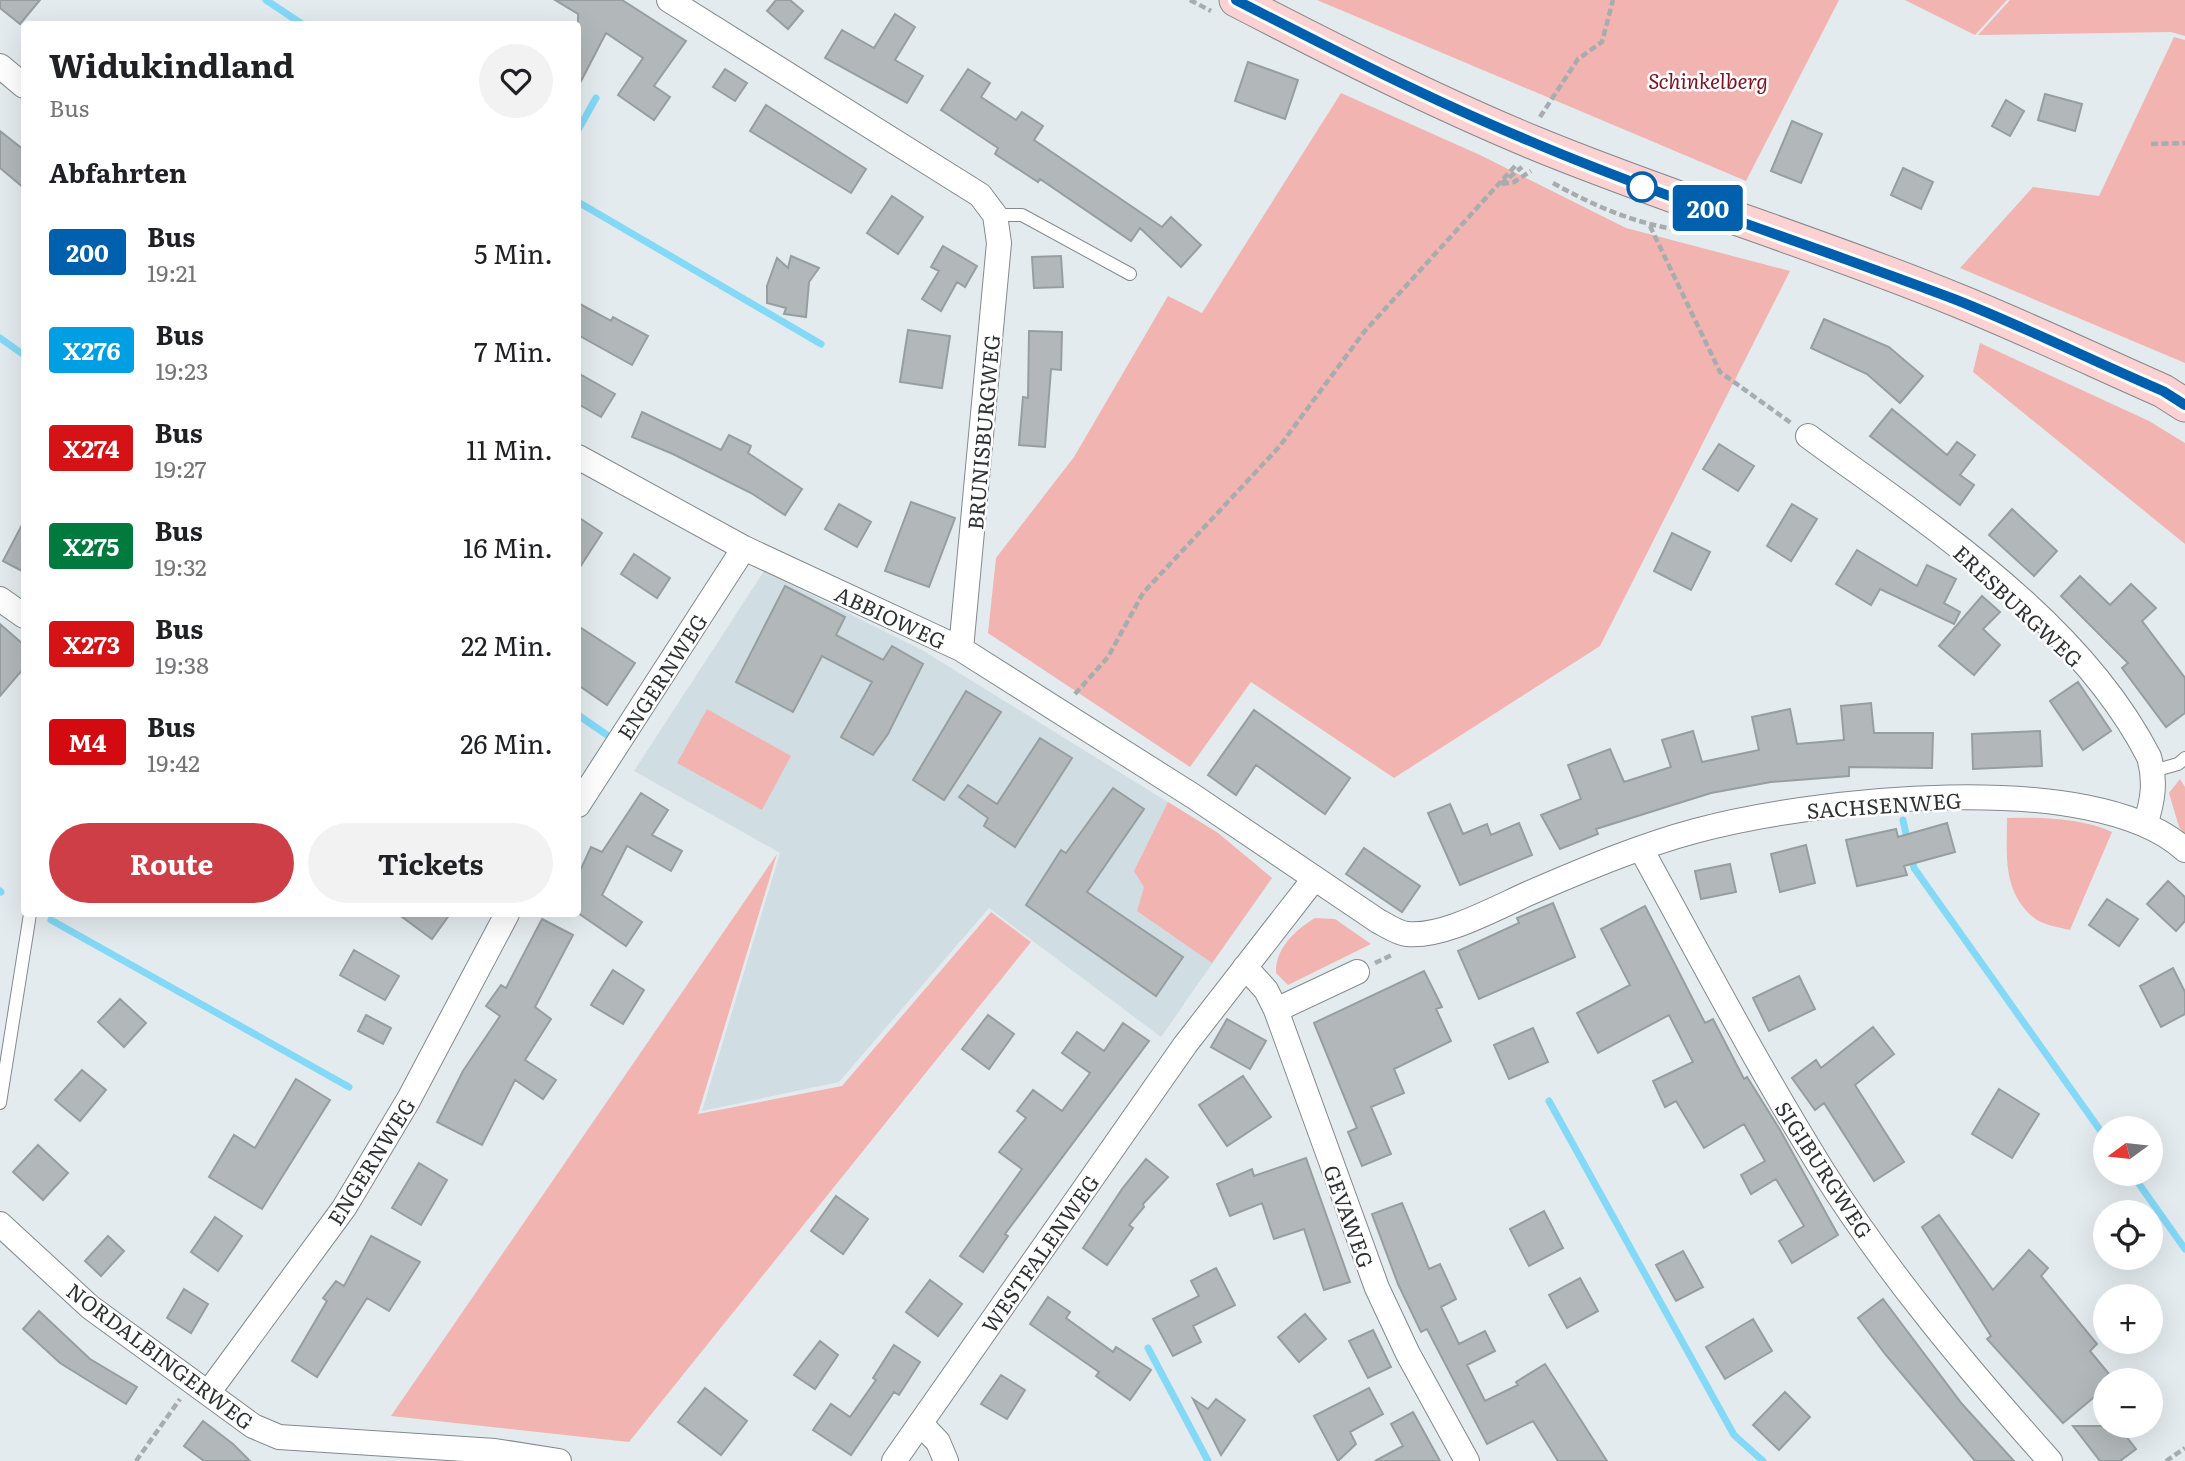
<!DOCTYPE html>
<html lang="de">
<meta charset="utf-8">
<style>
:root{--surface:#fff;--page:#f2f2f2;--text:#202124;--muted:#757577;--accent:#ce3e47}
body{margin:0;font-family:Literata,serif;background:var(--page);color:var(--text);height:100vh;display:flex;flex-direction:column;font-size:26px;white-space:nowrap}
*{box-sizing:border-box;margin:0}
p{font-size:23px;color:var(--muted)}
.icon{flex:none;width:38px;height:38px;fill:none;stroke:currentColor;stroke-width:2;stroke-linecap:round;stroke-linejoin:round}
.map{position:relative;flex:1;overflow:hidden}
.panel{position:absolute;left:21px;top:21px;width:560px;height:896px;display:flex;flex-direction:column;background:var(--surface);border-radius:7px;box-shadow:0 7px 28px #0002}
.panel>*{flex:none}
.badge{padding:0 14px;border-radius:5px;font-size:24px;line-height:46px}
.needle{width:46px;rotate:255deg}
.fabs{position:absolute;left:2093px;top:1116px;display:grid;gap:14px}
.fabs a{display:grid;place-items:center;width:70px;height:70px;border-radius:50%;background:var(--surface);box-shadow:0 7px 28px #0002;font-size:35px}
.map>.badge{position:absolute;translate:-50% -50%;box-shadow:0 0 0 4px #fff}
h2{padding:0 28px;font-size:26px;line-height:63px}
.round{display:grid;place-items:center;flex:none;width:74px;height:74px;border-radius:37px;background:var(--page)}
.summary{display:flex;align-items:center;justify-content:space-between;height:119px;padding:0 28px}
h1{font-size:33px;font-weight:700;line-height:52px}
.cta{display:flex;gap:14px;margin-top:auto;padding:14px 28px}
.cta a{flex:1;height:80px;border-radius:42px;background:var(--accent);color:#fff;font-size:28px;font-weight:700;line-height:80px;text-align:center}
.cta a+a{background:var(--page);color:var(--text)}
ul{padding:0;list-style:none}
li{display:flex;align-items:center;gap:21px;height:98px;padding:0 28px}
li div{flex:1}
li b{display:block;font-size:26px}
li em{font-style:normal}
li .badge{min-width:77px;font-weight:700;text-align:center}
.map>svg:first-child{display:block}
</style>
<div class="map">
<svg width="2185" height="1461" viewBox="0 0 2185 1461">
<rect width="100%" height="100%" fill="#e4ebee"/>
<path fill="#d0dee4" d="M 764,571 L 922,650 L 1218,833 L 1272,878 L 1161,1037 L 989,908 L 839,1082 L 702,1111 L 780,853 L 634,771 Z"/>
<path fill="#f2b4b1" d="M 1317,0 L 1839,0 L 1746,181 Z
M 1905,0 L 2007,0 L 1975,35 Z
M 2010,0 L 2185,0 L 2185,36 L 2171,32 L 1978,35 Z
M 2174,37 L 2185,40 L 2185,363 L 1960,268 L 2033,187 L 2099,196 Z
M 1341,93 L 1480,155 L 1626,228 L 1790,271 L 1600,646 L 1394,778 L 1251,682 L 1190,767 L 988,633 L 996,558 L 1074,457 L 1168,296 L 1202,313 Z
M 1980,343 L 2149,421 L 2185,443 L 2185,544 L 1973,372 Z
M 707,709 L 791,756 L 762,810 L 677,763 Z
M 2180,779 L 2185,787 L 2185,835 L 2179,827 L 2169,793 Z
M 1168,802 L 1218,833 L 1272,878 L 1212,963 L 1137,911 L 1144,887 L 1134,871 Z
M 2007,818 C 2040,817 2082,818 2112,832 L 2070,930 C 2059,927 2041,925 2033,917 C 2002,891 2007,854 2007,818 Z
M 777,854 L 698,1114 L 842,1086 L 991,912 L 1031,942 L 629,1442 L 391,1416 Z
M 1315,918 L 1335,919 L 1371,944 L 1288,985 L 1276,973 C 1275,949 1295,930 1315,918 Z"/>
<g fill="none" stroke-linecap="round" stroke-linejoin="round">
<path stroke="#84d9f7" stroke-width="7" d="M 266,0 L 302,24
M 578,130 L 596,98
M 578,202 L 821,344
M 0,338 L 24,355
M 578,715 L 607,735
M 1903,820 L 1908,843
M 1911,855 L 1914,868 L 2105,1137
M 0,891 L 1,892
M 51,920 L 349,1087
M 1549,1101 L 1734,1435 L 1763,1461
M 2132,1174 L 2185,1249
M 1148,1348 L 1208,1461"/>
</g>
<path fill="#b2b8ba" stroke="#979ea0" stroke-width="2" d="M 0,0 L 40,0 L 20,24 L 0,8 Z
M 555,0 L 622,0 L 686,41 L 654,86 L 670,97 L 654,120 L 618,95 L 643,58 L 606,33 L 578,87 L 578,14 Z
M 776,0 L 790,0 L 803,11 L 788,29 L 767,11 Z
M 895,14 L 915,27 L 895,60 L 923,76 L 907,103 L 825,58 L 842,30 L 874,48 Z
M 1248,62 L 1298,80 L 1285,119 L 1235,101 Z
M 725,69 L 747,83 L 735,101 L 713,87 Z
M 968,69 L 990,83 L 981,97 L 1016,120 L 1022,112 L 1043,126 L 1034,140 L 1162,227 L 1171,217 L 1201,245 L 1181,267 L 1140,228 L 1131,241 L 1040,179 L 1038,182 L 995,154 L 998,148 L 941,110 Z
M 2045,94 L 2082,104 L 2075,131 L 2038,120 Z
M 2006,100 L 2024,111 L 2010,136 L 1992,126 Z
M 766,105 L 866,169 L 851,193 L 750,131 Z
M 1792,121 L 1822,134 L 1801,183 L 1771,171 Z
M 0,131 L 24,150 L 24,188 L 0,168 Z
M 1903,168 L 1933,182 L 1921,209 L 1891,195 Z
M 892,196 L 923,217 L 898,254 L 867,233 Z
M 943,246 L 977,266 L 965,287 L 957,282 L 941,311 L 922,299 L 939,271 L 931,267 Z
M 791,256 L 819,268 L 809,282 L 806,317 L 784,314 L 786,308 L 767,303 L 767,286 L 777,258 L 788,268 Z
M 1061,256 L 1063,287 L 1034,288 L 1032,257 Z
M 578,303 L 611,321 L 613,317 L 648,336 L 632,365 L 578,335 Z
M 1824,319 L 1889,347 L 1923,376 L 1900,403 L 1867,374 L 1811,348 Z
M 908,330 L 950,336 L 942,388 L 900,382 Z
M 1029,331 L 1062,332 L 1061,370 L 1051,369 L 1045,447 L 1019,445 L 1023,397 L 1028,398 Z
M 578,373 L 615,394 L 601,417 L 578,404 Z
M 1892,409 L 1947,455 L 1957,442 L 1975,455 L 1960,475 L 1974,485 L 1960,505 L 1870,436 Z
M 642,412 L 721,450 L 729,435 L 751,446 L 748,453 L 802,489 L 785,515 L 751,493 L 673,454 L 632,437 Z
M 1719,444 L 1754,466 L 1738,491 L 1703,469 Z
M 911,502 L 955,518 L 929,587 L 885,571 Z
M 839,504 L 871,522 L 857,547 L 825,529 Z
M 1792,504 L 1817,519 L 1791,561 L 1767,546 Z
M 2012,509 L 2057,551 L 2034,576 L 1989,535 Z
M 578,517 L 602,533 L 578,570 Z
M 24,521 L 24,572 L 3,561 Z
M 1672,533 L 1710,552 L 1691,590 L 1654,571 Z
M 1857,550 L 1917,586 L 1927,565 L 1956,579 L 1944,603 L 1960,612 L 1954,624 L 1880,589 L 1871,605 L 1836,584 Z
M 634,554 L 670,578 L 657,598 L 621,574 Z
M 2080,576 L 2110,605 L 2131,584 L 2156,608 L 2142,621 L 2185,678 L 2185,713 L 2166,727 L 2122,668 L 2128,663 L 2061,596 Z
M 785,586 L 845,617 L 836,635 L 883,660 L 892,646 L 923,664 L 888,734 L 873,755 L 841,737 L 872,682 L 822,656 L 793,712 L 736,682 Z
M 1982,596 L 2000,612 L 1983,629 L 2000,645 L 1974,675 L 1939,646 Z
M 0,624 L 24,645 L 24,668 L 0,696 Z
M 578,626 L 635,663 L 607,705 L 578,685 Z
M 2078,682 L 2111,731 L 2083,750 L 2050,701 Z
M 966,691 L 1001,712 L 944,800 L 913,780 Z
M 1871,703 L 1874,733 L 1933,733 L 1932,768 L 1849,767 L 1849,776 L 1771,782 L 1711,793 L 1596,829 L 1598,834 L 1560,849 L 1541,815 L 1581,799 L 1568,765 L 1610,749 L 1624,782 L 1671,767 L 1662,740 L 1693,731 L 1702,762 L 1759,750 L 1752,717 L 1790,709 L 1797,744 L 1844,740 L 1841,706 Z
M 1254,710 L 1350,778 L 1325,814 L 1256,765 L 1236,795 L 1208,775 Z
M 2040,731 L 2042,766 L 1973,769 L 1972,734 Z
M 1040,738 L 1072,758 L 1015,847 L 984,826 L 988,818 L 959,797 L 968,785 L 997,804 Z
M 1113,788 L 1144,809 L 1087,892 L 1183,957 L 1156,996 L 1026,905 L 1061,850 L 1066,853 Z
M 641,793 L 668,810 L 652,835 L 682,851 L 671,871 L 627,846 L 602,895 L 642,922 L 626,946 L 578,913 L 578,875 L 591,847 L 602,852 Z
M 1450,804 L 1463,834 L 1487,824 L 1491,835 L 1519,823 L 1532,855 L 1460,885 L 1428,813 Z
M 1947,823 L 1955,852 L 1904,866 L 1907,875 L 1857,886 L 1846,840 L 1896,829 L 1898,837 Z
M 1806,845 L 1815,883 L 1780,892 L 1771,854 Z
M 1364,848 L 1420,886 L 1402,912 L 1346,874 Z
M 1730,864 L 1736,892 L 1701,899 L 1695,871 Z
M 2168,881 L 2185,897 L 2185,921 L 2176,931 L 2147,904 Z
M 2107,899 L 2138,919 L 2119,946 L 2089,925 Z
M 1553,903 L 1575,957 L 1479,999 L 1458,951 L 1519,923 L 1517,918 Z
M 1645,906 L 1705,1023 L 1713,1019 L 1744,1079 L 1747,1077 L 1780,1130 L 1838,1235 L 1792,1263 L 1779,1241 L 1804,1226 L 1776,1179 L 1751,1194 L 1741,1175 L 1765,1161 L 1744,1124 L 1704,1148 L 1676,1101 L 1665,1107 L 1653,1081 L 1693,1062 L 1669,1015 L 1598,1053 L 1577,1013 L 1630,985 L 1601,929 Z
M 398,914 L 450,914 L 432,939 Z
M 542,919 L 573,935 L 535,1007 L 551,1019 L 525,1060 L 556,1080 L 543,1099 L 515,1080 L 482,1145 L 437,1122 L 463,1071 L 500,1016 L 486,1006 L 501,985 L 506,988 Z
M 354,950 L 399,976 L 385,1000 L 340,975 Z
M 2173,968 L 2185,992 L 2185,1014 L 2161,1027 L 2140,986 Z
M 613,970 L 644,990 L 623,1024 L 591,1005 Z
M 1424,971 L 1442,1007 L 1436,1009 L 1451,1041 L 1394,1069 L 1404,1093 L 1371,1107 L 1391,1154 L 1362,1166 L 1348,1132 L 1357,1128 L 1314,1023 Z
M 1799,976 L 1815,1009 L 1769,1031 L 1753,998 Z
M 120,999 L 146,1023 L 124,1047 L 98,1022 Z
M 366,1015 L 391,1028 L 383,1044 L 358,1031 Z
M 988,1015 L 1014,1034 L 989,1069 L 962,1049 Z
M 1227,1019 L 1266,1041 L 1250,1069 L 1211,1047 Z
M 1123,1023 L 1149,1041 L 1005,1234 L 1008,1236 L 983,1272 L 960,1256 L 1022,1169 L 999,1152 L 1026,1118 L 1017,1111 L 1033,1090 L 1062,1111 L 1090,1073 L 1062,1053 L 1077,1032 L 1104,1051 Z
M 1873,1027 L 1894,1054 L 1855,1085 L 1904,1162 L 1874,1181 L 1824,1103 L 1815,1110 L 1792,1078 L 1816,1060 L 1821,1068 Z
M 1533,1028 L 1548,1062 L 1509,1079 L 1494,1045 Z
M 82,1070 L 106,1090 L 80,1121 L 55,1100 Z
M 1243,1076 L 1271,1117 L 1227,1146 L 1199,1105 Z
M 296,1079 L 330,1100 L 262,1209 L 209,1177 L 234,1135 L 255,1148 Z
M 1999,1089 L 2039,1114 L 2012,1158 L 1972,1134 Z
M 38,1145 L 68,1173 L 43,1200 L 13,1172 Z
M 1306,1158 L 1350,1282 L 1324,1290 L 1304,1229 L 1274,1239 L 1262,1203 L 1230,1216 L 1217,1184 L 1252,1169 L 1254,1176 Z
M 1146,1159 L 1168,1177 L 1143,1204 L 1144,1207 L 1129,1225 L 1133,1228 L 1107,1265 L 1083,1248 L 1122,1189 Z
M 419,1163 L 447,1180 L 421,1225 L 392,1208 Z
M 836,1196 L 868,1219 L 843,1254 L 811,1231 Z
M 1402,1203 L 1429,1269 L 1440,1264 L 1456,1299 L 1441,1307 L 1459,1344 L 1485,1331 L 1495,1351 L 1467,1365 L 1485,1401 L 1518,1385 L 1516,1382 L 1545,1364 L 1607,1461 L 1558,1461 L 1533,1421 L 1487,1444 L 1427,1329 L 1421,1332 L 1398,1284 L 1372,1214 Z
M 1544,1211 L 1563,1248 L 1529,1266 L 1510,1229 Z
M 1939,1215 L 1993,1290 L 2029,1250 L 2048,1268 L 2041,1276 L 2097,1344 L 2090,1351 L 2114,1380 L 2105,1381 L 2105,1388 L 2063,1423 L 1987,1339 L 1991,1336 L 1922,1227 Z
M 215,1217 L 242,1236 L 218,1271 L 191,1252 Z
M 108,1236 L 124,1251 L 101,1276 L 85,1261 Z
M 371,1236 L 420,1262 L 389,1311 L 367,1298 L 317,1377 L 292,1361 L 327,1301 L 323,1298 L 336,1281 L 344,1286 Z
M 1683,1251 L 1703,1287 L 1676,1301 L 1656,1265 Z
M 1216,1268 L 1235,1305 L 1193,1326 L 1201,1342 L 1173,1356 L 1153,1319 L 1199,1296 L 1191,1281 Z
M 1580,1278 L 1598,1311 L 1567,1328 L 1549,1295 Z
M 930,1280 L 962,1304 L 938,1336 L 906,1312 Z
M 184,1289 L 208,1304 L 191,1333 L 167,1318 Z
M 1048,1297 L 1070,1312 L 1066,1318 L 1113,1352 L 1116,1347 L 1151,1370 L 1130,1400 L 1096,1376 L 1099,1372 L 1030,1324 Z
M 1883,1299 L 1962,1404 L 2014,1461 L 1975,1461 L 1885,1354 L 1858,1318 Z
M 39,1311 L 90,1359 L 137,1387 L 126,1404 L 60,1363 L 23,1329 Z
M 1305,1314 L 1326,1339 L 1299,1362 L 1278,1337 Z
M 1753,1319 L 1772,1351 L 1725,1379 L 1706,1347 Z
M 1373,1330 L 1391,1367 L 1368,1378 L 1349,1341 Z
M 820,1341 L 838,1355 L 815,1389 L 794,1375 Z
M 894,1345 L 920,1362 L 899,1395 L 894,1392 L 851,1455 L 813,1430 L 831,1404 L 850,1417 L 876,1380 L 873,1378 Z
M 1001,1375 L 1025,1390 L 1007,1419 L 981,1404 Z
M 705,1388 L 747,1421 L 721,1455 L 678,1422 Z
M 1369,1388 L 1383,1414 L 1350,1432 L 1356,1444 L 1338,1461 L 1314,1416 Z
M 1785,1392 L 1810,1417 L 1779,1450 L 1753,1425 Z
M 1193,1399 L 1208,1409 L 1216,1399 L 1245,1420 L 1221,1455 Z
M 1413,1412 L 1440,1461 L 1375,1461 L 1403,1446 L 1391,1424 Z
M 203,1421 L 233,1444 L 250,1461 L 204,1461 L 184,1446 Z
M 2073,1426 L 2118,1426 L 2136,1449 L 2120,1461 L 2100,1461 Z"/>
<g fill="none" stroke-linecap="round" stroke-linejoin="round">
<g stroke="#83898c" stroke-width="14">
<path id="lane" d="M 995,215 L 1022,215 L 1130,274
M 2153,771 L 2178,764 L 2185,758
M 0,1103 L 30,914"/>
</g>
<g stroke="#83898c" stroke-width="26">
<path id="street" d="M 669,0 L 980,195 L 995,215 L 999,243 L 961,649
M 0,66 L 24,86
M 1808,436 C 1929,525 2079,620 2149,757 C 2156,781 2153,801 2145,825
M 578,457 L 744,548 L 961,649 L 1193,796 L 1378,921 C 1386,925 1397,933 1407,934 C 1446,938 1504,903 1541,888 C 1590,867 1643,845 1695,831 C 1808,800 2094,766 2185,850
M 0,599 L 24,616
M 578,805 L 744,548
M 1641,849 C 1700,956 1757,1065 1821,1168 C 1887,1273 1968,1369 2050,1461
M 1245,967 L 1266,990 L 1276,1010 L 1377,1288 L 1408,1354 L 1467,1461
M 1276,1010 L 1357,972
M 0,1224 L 90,1307 L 253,1426 L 279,1437 L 495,1451 L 559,1461
M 208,1393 L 344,1208 L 409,1099 L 507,914
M 921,1424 L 938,1442 L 946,1461
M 894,1461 L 1185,1045 L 1314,879"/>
</g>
<g stroke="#83898c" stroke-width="35">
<path id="secondary" d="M 1236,0 C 1333,50 1431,100 1532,142 C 1672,200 1818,243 1959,301 C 2028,329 2095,361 2163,391 L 2185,405"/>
</g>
<path stroke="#a7acaf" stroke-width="4.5" stroke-dasharray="7 3.5" stroke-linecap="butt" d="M 1190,0 L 1211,11
M 1540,117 L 1578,59 L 1602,42 L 1613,0
M 2151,144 L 2185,143
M 1553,183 C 1596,207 1636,224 1685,231
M 1501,184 L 1522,167
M 1502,184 L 1514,182 L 1531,171
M 1650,226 L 1720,372 L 1791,423
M 1075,694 L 1108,657 L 1143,593 L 1279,447 L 1364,332 L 1516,165
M 1375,963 L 1392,955
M 136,1461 L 180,1399
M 2166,1461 L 2185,1448"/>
<use href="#lane" stroke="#fff" stroke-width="12"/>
<use href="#street" stroke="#fff" stroke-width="24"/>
<use href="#secondary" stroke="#fbd1d2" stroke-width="33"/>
</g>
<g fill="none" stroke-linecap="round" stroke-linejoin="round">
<g stroke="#fff" stroke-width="16">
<path id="line" d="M 1236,0 C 1333,50 1431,100 1532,142 C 1670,200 1814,246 1954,299 C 2025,327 2093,361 2163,391 L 2185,405"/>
</g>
<use href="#line" stroke="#0060ad" stroke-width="10"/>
</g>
<circle fill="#fff" stroke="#0060ad" stroke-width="3.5" cx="1642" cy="187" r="14"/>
<g text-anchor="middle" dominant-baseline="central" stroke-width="5" stroke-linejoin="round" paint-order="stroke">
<g font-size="21" font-style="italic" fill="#81101f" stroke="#fff">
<text x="1708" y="79">Schinkelberg</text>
</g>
<g font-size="21" fill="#2f3233" stroke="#fff">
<text transform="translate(982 432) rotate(-85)">BRUNISBURGWEG</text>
<text transform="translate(2019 605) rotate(43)">ERESBURGWEG</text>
<text transform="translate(891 616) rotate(25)">ABBIOWEG</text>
<text transform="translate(661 676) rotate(-57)">ENGERNWEG</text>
<text transform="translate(1884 804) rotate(-4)">SACHSENWEG</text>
<text transform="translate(370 1161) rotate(-58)">ENGERNWEG</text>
<text transform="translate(1825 1169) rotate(57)">SIGIBURGWEG</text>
<text transform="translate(1350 1216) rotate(70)">GEVAWEG</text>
<text transform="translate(1039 1253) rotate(-55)">WESTFALENWEG</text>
<text transform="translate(161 1355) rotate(37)">NORDALBINGERWEG</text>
</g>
</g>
</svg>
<div class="fabs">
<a><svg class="needle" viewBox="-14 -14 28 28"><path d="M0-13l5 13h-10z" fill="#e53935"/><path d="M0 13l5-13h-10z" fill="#757577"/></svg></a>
<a><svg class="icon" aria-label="locate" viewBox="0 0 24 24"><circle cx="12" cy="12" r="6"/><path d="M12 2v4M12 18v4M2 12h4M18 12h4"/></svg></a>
<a>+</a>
<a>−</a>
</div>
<b class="badge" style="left:1708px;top:208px;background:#0060ad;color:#fff">200</b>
<section class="panel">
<div class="summary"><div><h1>Widukindland</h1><p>Bus</p></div><a class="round"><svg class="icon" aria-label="heart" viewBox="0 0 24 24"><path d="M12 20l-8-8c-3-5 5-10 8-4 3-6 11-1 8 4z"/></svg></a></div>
<h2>Abfahrten</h2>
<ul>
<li><span class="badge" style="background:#0060ad;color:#fff">200</span><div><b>Bus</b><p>19:21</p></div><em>5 Min.</em></li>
<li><span class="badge" style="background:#009fe3;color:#fff">X276</span><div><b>Bus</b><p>19:23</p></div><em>7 Min.</em></li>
<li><span class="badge" style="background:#d51317;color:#fff">X274</span><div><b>Bus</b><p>19:27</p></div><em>11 Min.</em></li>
<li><span class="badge" style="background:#007b3d;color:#fff">X275</span><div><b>Bus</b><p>19:32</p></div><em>16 Min.</em></li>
<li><span class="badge" style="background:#d51317;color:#fff">X273</span><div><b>Bus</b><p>19:38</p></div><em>22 Min.</em></li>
<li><span class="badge" style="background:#d40a11;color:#fff">M4</span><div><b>Bus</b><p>19:42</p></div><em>26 Min.</em></li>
</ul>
<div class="cta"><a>Route</a><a>Tickets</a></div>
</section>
</div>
